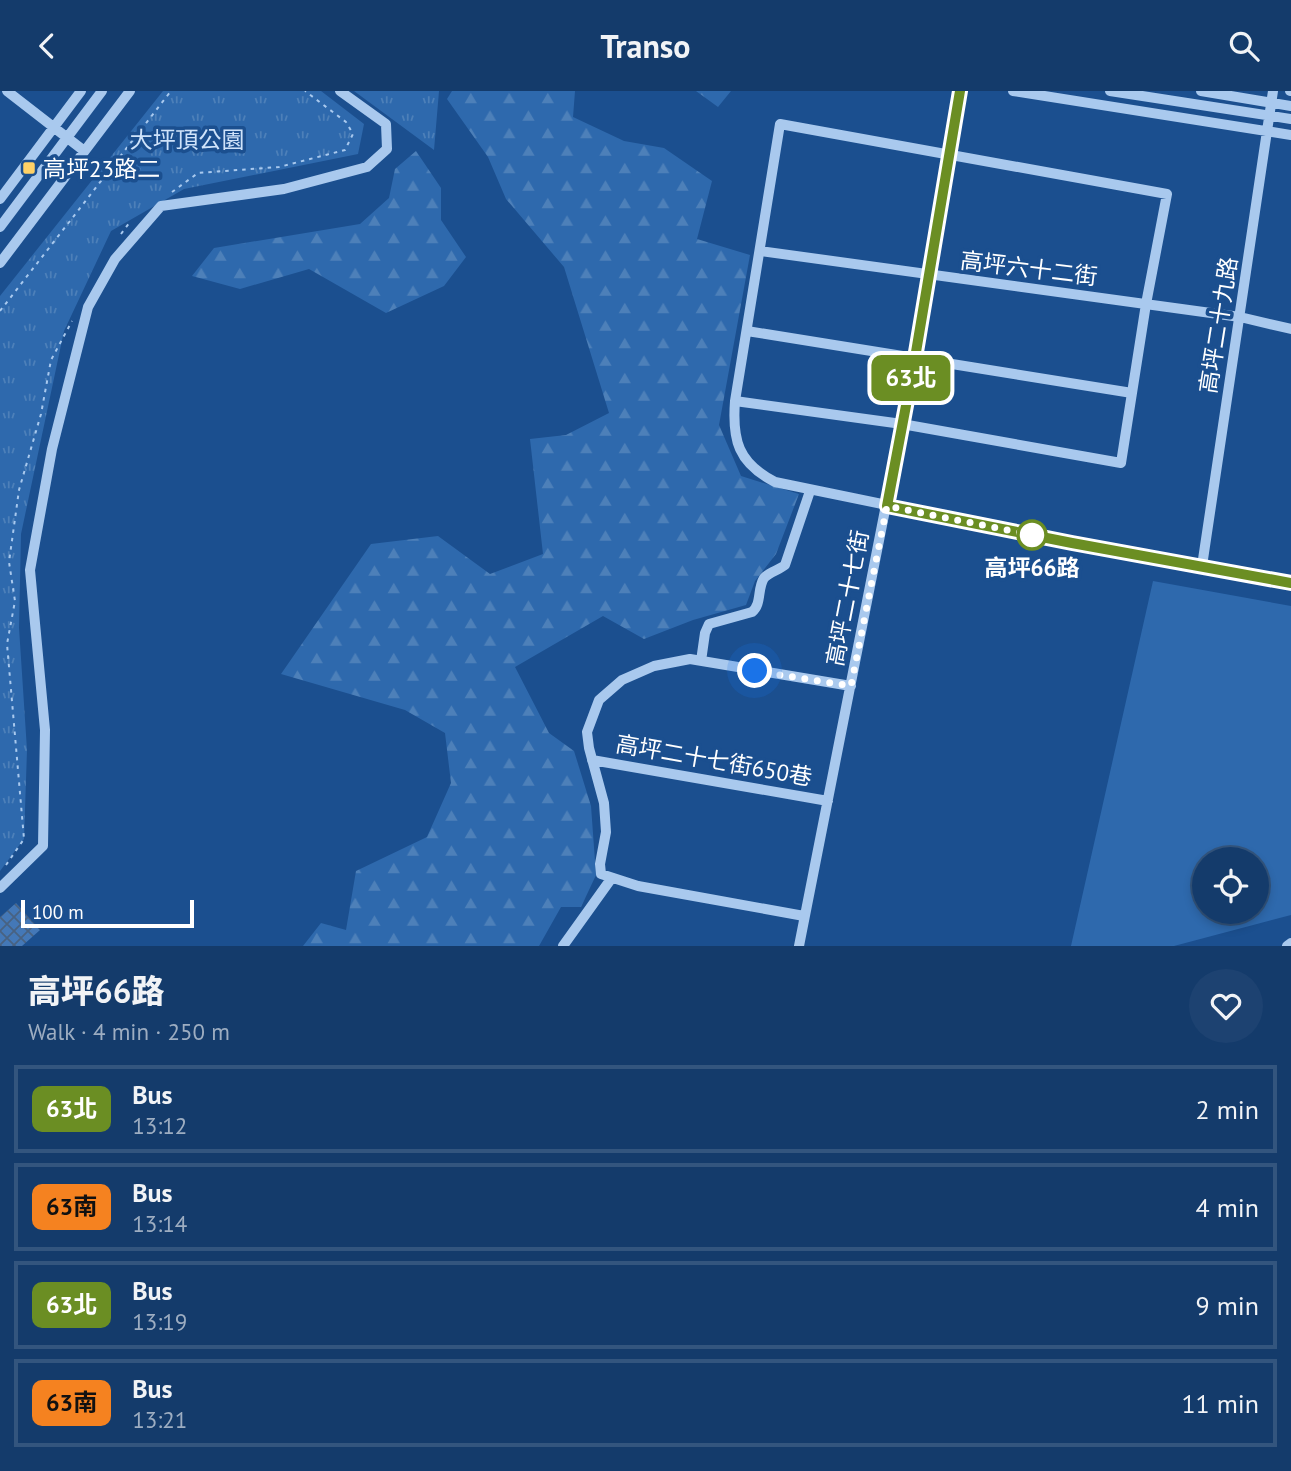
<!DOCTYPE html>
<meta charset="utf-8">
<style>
:root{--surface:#143b6b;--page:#1d4271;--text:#f1f3f6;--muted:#9dadc1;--line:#33557e}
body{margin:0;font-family:"PT Sans","Noto Sans TC",sans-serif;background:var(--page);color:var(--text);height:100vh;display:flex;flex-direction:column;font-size:26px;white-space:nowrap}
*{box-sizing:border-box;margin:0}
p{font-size:23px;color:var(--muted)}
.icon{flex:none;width:38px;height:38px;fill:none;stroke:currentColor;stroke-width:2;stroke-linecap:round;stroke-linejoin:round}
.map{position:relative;height:855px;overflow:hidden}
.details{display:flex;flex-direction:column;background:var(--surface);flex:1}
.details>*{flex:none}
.badge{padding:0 14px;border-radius:10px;font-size:24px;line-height:46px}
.tools{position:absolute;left:1192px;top:756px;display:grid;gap:14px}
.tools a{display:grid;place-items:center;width:77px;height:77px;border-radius:50%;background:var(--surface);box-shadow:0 4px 10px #0003,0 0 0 2px var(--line);font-size:35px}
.scale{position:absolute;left:21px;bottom:18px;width:173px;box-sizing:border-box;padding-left:7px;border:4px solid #fff;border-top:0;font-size:19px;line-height:24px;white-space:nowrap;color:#fff;-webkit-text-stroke:5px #1b4f8f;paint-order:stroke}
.you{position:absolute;width:35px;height:35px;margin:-18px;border:5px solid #fff;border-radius:50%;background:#1a73e8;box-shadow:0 0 0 10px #1a73e833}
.map>.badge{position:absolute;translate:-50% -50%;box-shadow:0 0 0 4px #fff}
.round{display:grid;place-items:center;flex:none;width:74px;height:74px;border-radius:37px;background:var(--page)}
.overview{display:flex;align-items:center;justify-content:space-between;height:119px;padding:0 28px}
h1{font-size:33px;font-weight:800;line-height:52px}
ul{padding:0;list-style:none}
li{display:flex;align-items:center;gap:21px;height:88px;margin:0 14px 10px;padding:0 14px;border:4px solid var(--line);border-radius:0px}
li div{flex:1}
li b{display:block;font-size:26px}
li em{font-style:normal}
li .badge{min-width:77px;font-weight:700;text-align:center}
header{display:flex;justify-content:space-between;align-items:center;height:91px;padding:0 28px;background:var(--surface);font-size:32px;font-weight:800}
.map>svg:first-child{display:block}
</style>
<header><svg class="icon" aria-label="back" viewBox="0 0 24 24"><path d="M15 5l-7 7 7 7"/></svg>Transo<svg class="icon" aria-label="search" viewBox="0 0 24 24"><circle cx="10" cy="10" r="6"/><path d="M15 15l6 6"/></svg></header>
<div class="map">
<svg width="1291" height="855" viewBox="0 0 1291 855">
<defs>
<pattern id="forest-firs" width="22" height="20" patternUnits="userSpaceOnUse" patternTransform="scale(1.75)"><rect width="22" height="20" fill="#2e69ad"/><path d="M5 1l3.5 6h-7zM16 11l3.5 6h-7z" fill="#4d80b9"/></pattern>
<pattern id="park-tufts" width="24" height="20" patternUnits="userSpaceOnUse" patternTransform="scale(1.75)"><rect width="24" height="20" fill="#2e69ad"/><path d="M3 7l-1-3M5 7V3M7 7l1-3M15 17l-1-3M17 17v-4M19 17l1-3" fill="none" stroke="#4d80b9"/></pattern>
<pattern id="building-cross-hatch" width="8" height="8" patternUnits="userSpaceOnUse" patternTransform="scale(1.75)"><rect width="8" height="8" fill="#4478b7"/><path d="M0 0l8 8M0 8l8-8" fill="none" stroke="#486282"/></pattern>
</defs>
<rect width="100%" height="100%" fill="#1b4f8f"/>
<path fill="#2e69ad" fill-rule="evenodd" d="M 1153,490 L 1291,515 L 1291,824 L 1174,855 L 1071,855 ZM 1204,768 L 1256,768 L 1256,821 L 1204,821 Z"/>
<path fill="url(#forest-firs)" d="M 452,0 L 575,0 L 573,26 L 624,50 L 664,57 L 712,90 L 697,148 L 750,164 L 719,334 L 741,385 L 799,403 L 776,463 L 755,490 L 746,514 L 693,529 L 644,548 L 603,525 L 515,576 L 549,642 L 574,660 L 591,715 L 596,784 L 581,816 L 561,816 L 539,855 L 303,855 L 321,832 L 346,839 L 356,780 L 427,746 L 451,692 L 445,642 L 405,619 L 281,583 L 371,453 L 438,445 L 490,483 L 543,463 L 530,348 L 566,344 L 609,322 L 564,176 L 506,108 L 488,66 L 447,8 Z
M 696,0 L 731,0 L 718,16 Z
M 416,60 L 441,97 L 441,129 L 466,166 L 444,195 L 386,222 L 309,178 L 240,198 L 192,185 L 214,157 L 360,133 L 389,107 L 395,78 Z"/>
<path fill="url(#park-tufts)" d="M 163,0 L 321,0 L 364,33 L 358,63 L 184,98 L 111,140 L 64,240 L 21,443 L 19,537 L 27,659 L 24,748 L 0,780 L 0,205 Z
M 354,0 L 439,0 L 434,59 Z"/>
<path fill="url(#building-cross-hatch)" d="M 16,812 L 40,839 L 22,855 L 0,855 L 0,826 Z"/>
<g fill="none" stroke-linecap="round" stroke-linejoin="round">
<path stroke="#a9c9ee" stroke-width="2" stroke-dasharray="3.5 5" stroke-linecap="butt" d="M 172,101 L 198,82 L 279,76 L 345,59 L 353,43 L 346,31 L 305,0
M 121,143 L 130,131
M 0,220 L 171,0
M 6,774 L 24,748 L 7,553 L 15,510 L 9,471 L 19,399 L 41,323 L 51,269 L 72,230"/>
<path stroke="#a9c9ee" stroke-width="10" d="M 7,0 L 83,59
M 1013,0 L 1291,44
M 1110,0 L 1291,28
M 1201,0 L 1291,15
M 1290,0 L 1291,0
M 0,108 L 81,0
M 0,136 L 102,0
M 760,160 L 1240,226 L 1291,238
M 0,172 L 130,0
M 747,240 L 1132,302
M 735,310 L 902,333 L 1121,372 L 1146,213 L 1167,103 L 780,33 L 735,310 C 732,349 738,372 775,391 L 1072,452 L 1291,492
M 1202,475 L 1273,0
M 701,570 L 705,542 L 709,533 L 752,521 C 762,513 757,498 764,487 C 769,481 779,479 785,474 L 810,400
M 592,669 L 828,710
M 0,797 L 43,755 L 45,639 L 30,479 L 52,358 L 88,216 L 115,168 L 161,115 L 284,98 L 367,76 L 387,58 L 386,33 L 340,0
M 804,825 L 638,795 L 601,783 L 600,773 L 606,741 L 604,712 L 589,657 L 587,641 L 599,609 L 622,589 L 654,575 L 690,568 L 851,595
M 563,855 L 611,788
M 799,855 L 915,267 L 960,0
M 1287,855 L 1291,852"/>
</g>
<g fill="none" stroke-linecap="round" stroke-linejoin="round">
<g stroke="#fff" stroke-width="16">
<path id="line" d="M 960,0 L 915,267 L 887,415 L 1072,452 L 1291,492"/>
</g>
<use href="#line" stroke="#6b8e23" stroke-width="10"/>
<path stroke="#fff" stroke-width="7" stroke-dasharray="0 12.6" d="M 755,580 L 851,595 L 887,415 L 1032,444"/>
</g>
<rect fill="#ffd166" stroke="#1b4f8f" stroke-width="2.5" x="22" y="70" width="14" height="14" rx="3.5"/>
<circle fill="#fff" stroke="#6b8e23" stroke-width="3.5" cx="1032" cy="444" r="14"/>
<g text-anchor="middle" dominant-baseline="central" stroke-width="7" stroke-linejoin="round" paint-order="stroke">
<g font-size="23" fill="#cfe3fa" stroke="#1b4f8f">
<text x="187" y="48">大坪頂公園</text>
</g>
<g font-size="23" fill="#fff" stroke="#1b4f8f" text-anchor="start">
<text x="43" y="77">高坪23路二</text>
</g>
<g font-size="23" fill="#fff" stroke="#1b4f8f">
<text transform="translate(1029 177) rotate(7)">高坪六十二街</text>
<text transform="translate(1218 234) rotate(-81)">高坪二十九路</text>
<text transform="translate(847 507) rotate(-79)">高坪二十七街</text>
<text transform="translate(714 669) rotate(10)">高坪二十七街650巷</text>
</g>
<g font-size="23" font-weight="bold" fill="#fff" stroke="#1b4f8f">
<text x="1032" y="476">高坪66路</text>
</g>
</g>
</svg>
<div class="tools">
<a><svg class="icon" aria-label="locate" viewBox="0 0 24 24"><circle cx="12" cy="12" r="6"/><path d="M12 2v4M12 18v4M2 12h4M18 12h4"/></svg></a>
</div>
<div class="scale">100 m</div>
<div class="you" style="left:755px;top:580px"></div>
<b class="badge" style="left:911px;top:287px;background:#6b8e23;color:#fff">63北</b>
</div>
<section class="details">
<div class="overview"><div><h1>高坪66路</h1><p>Walk · 4 min · 250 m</p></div><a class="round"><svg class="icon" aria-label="heart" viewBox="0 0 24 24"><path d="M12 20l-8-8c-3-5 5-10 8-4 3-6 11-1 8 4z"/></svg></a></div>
<ul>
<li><span class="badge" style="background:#6b8e23;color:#fff">63北</span><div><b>Bus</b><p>13:12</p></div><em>2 min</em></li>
<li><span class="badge" style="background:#f58220;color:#111">63南</span><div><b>Bus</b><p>13:14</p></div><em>4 min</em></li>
<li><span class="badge" style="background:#6b8e23;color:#fff">63北</span><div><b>Bus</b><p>13:19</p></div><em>9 min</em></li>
<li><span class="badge" style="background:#f58220;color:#111">63南</span><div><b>Bus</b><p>13:21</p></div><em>11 min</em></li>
</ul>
</section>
